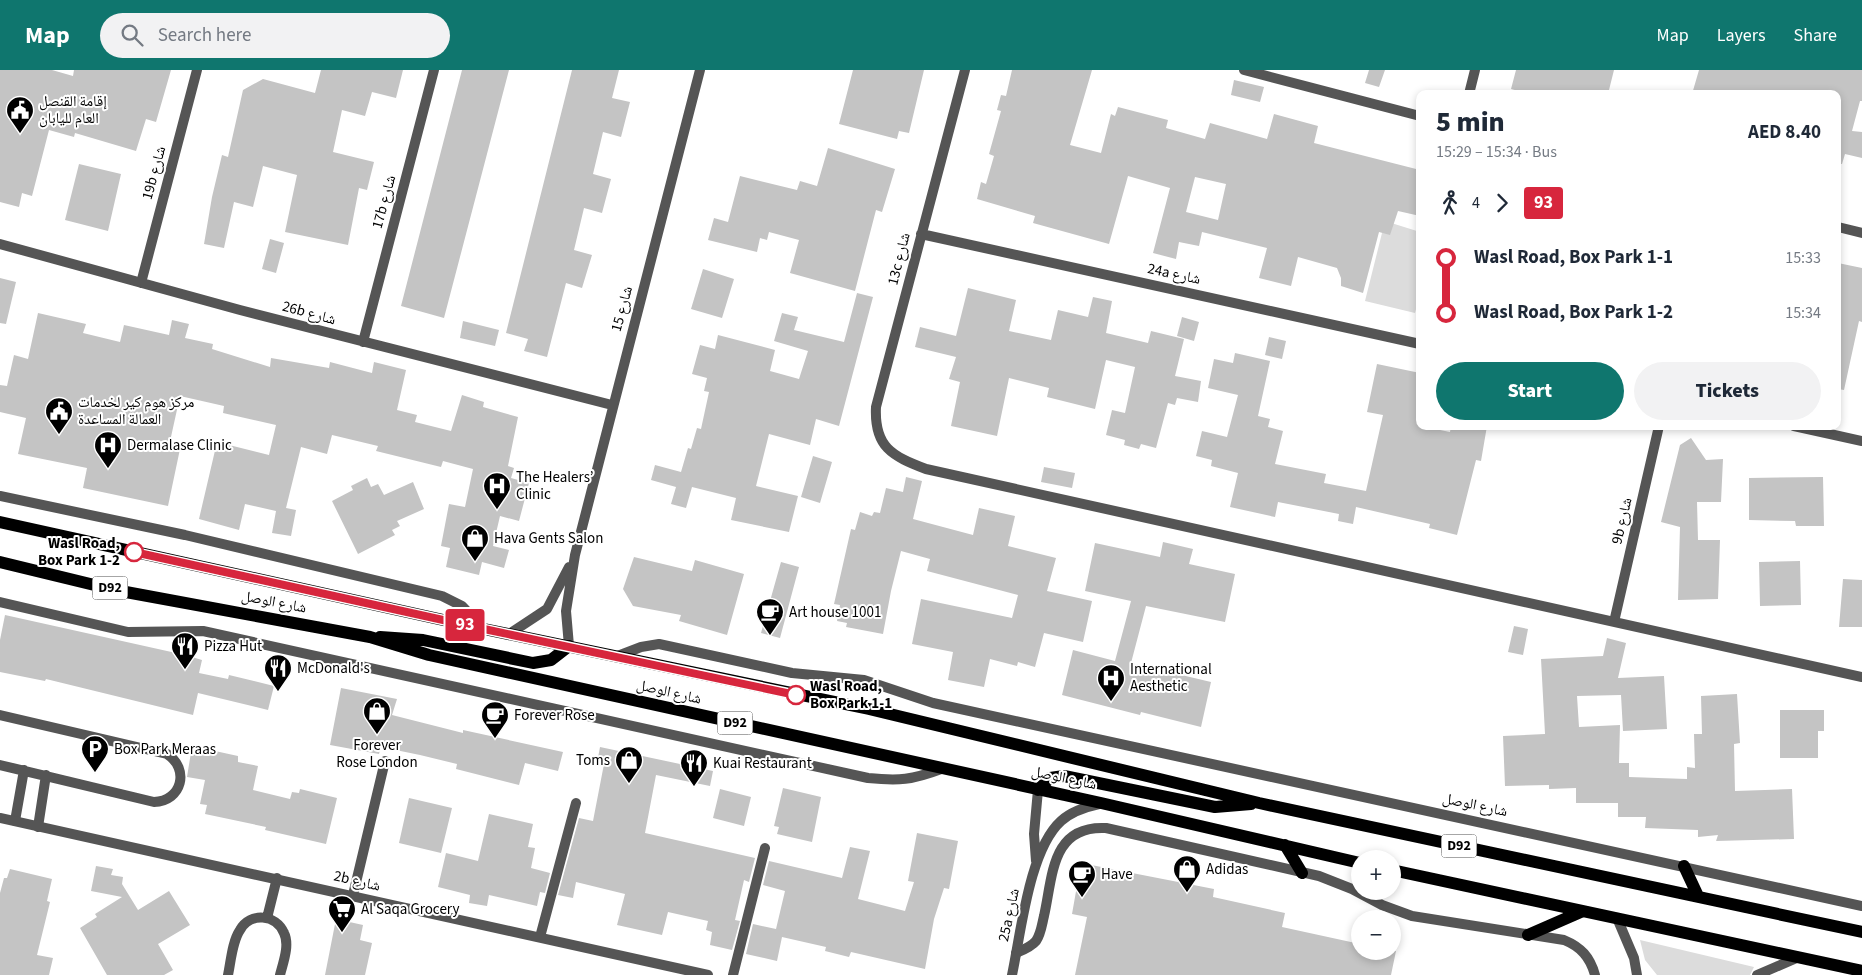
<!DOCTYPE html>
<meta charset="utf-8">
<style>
:root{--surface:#fff;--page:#f2f2f3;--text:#1f2937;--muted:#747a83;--accent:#0f766e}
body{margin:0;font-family:"Source Sans 3","Noto Naskh Arabic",sans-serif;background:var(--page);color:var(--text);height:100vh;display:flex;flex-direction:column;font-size:19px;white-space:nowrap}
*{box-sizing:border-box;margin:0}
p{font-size:16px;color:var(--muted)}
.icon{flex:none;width:28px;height:28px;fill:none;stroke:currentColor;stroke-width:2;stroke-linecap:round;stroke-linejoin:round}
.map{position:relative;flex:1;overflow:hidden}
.sheet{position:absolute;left:1416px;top:20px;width:425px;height:340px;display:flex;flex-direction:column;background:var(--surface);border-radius:10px;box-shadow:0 2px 8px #0003}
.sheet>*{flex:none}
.badge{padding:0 10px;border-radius:4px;font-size:18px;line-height:32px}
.fabs{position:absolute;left:1351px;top:780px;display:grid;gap:10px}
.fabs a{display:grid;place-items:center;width:50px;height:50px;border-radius:50%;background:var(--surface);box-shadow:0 2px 8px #0003;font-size:25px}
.map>.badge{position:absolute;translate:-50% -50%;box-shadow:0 0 0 2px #fff}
.legs{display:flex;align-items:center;gap:8px;height:55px;padding:0 20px;font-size:16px}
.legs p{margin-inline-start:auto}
.head{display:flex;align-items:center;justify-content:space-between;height:85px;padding:0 20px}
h1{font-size:28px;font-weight:800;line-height:38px}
.action{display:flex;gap:10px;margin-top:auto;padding:10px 20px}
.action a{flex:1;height:58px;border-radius:30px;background:var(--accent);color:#fff;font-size:20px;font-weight:800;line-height:58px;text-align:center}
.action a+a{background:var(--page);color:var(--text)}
ul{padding:0 20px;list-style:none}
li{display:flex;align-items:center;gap:18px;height:55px;font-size:19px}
li i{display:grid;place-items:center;width:8px;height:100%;margin:0 6px;background:currentColor}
li i::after{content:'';width:12px;height:12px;margin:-6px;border:4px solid;border-radius:50%;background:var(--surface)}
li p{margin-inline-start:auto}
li:first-child i{background:linear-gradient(#0000 50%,currentColor 0)}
li:last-child i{background:linear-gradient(currentColor 50%,#0000 0)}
header{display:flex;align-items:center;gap:30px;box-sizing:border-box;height:70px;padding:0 25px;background:var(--accent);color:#fff}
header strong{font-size:24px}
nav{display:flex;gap:28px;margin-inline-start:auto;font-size:18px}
.search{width:350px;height:45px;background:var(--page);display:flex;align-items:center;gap:12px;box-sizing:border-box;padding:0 18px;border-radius:28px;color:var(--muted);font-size:19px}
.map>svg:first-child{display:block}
</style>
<header>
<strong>Map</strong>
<div class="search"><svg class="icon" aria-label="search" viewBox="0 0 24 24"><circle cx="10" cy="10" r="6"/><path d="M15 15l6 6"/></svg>Search here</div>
<nav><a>Map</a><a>Layers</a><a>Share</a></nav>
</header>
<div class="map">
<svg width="1862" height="905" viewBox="0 0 1862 905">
<rect width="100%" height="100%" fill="#fff"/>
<path fill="#dcdcdc" d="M 1385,151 L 1420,162 L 1420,224 L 1415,243 L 1365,231 Z
M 1640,870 L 1754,897 L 1750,905 L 1657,905 L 1645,890 Z"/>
<path fill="#c4c4c4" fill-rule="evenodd" d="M 0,0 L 52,0 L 73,6 L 74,0 L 171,0 L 156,52 L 146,49 L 136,81 L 75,63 L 74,67 L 49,60 L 32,126 L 22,123 L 19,137 L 0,132 Z
M 321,0 L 403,0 L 396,28 L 372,22 L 365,46 L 342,40 L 333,82 L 374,92 L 367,120 L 359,118 L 348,175 L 285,162 L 297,105 L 263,96 L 253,137 L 234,132 L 224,178 L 204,174 L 212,127 L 222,85 L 228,87 L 243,20 L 263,9 L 315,23 Z
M 462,0 L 509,0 L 444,248 L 401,236 Z
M 572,0 L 619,0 L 612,28 L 630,32 L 621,67 L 603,62 L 593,104 L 611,109 L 602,143 L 584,138 L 574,180 L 592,185 L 582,218 L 566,213 L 547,287 L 524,281 L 528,269 L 506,263 Z
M 853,0 L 924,0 L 909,63 L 899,61 L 897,69 L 839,54 Z
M 1012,0 L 1092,0 L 1070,75 L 1101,83 L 1111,44 L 1115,46 L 1118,37 L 1168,50 L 1166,58 L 1205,69 L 1210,53 L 1267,69 L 1274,44 L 1318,56 L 1314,73 L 1420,100 L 1420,146 L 1398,141 L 1390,165 L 1379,162 L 1363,223 L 1341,216 L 1341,208 L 1337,198 L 1298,187 L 1291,216 L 1259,208 L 1267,178 L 1202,162 L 1199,176 L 1179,172 L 1176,189 L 1153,183 L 1170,118 L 1128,106 L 1109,174 L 1033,153 L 1035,146 L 977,129 L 981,112 L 986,114 L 994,86 L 989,84 L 1001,41 L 997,40 L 1001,25 L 1006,26 ZM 1195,107 L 1226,114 L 1218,150 L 1186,142 Z
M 1369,0 L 1385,0 L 1379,17 L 1365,13 Z
M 1516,0 L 1614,0 L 1608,24 L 1530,24 L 1511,19 Z
M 1699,0 L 1862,0 L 1862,31 L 1860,31 L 1852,61 L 1862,62 L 1862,88 L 1845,84 L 1842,94 L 1838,94 L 1838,24 L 1692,24 Z
M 1234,10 L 1264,17 L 1260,32 L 1231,25 Z
M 828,78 L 895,99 L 882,142 L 876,140 L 855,221 L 790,203 L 799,170 L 769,162 L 767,170 L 760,168 L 757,182 L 708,170 L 714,148 L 728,152 L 740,106 L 797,120 L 800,111 L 817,116 Z
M 79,94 L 121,104 L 108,161 L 65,150 Z
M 270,169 L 284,173 L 276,203 L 262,199 Z
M 1838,193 L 1862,198 L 1862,252 L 1859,251 L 1844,320 L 1838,319 Z
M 703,199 L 734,209 L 722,248 L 691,239 Z
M 0,208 L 16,212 L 6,254 L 0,253 Z
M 968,218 L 1016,230 L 1009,261 L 1051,270 L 1058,240 L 1088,247 L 1093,227 L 1112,231 L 1106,263 L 1148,273 L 1151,261 L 1184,269 L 1175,306 L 1201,311 L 1198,332 L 1177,328 L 1175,335 L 1168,333 L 1156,378 L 1141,374 L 1139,379 L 1124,375 L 1125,370 L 1106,365 L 1112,340 L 1125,343 L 1135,297 L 1106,290 L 1095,339 L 1047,327 L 1049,318 L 1009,308 L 997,366 L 951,356 L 960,312 L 949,309 L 956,287 L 915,277 L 920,257 L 956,266 Z
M 857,223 L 873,227 L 839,356 L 816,349 L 810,375 L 769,364 L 756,416 L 798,426 L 789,462 L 731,450 L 736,428 L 692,417 L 686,438 L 671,434 L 676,417 L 651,410 L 655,395 L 681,402 L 688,378 L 691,379 L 697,358 L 701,359 L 709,322 L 704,321 L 707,308 L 692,304 L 700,275 L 715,279 L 718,265 L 775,280 L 770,301 L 799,309 L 808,281 L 774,271 L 782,243 L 798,247 L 794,260 L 844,272 Z
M 38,243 L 86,254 L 83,263 L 120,272 L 124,255 L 169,265 L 172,250 L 189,254 L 185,268 L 213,274 L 212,279 L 270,297 L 271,288 L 329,298 L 330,292 L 372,303 L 374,292 L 406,300 L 397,340 L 417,345 L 415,352 L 451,361 L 462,325 L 484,332 L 483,337 L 518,347 L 508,396 L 514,398 L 511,408 L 529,413 L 519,451 L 500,446 L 493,476 L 509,480 L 504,498 L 482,492 L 479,505 L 446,497 L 450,478 L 441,476 L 449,434 L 465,437 L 473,399 L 443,391 L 441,397 L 376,381 L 378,376 L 332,365 L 327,384 L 301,377 L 286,438 L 296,440 L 291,466 L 272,463 L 276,441 L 245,434 L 239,460 L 199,449 L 217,372 L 269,385 L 276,355 L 223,343 L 224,336 L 180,326 L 169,376 L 180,379 L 168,436 L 83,418 L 87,398 L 18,384 L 26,348 L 0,342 L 0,315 L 7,316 L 14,285 L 28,289 Z
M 1182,247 L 1199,252 L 1194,271 L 1177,266 Z
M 463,251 L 499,260 L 495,276 L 460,268 Z
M 1269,267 L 1286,271 L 1282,289 L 1265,285 Z
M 1235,283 L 1270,291 L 1258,346 L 1270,349 L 1268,357 L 1283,361 L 1275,394 L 1326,404 L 1324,413 L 1366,421 L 1383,345 L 1367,342 L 1377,294 L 1420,303 L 1420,356 L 1450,362 L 1451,356 L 1487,356 L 1481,391 L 1476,390 L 1457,465 L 1429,458 L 1430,454 L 1356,437 L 1353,454 L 1338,451 L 1339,444 L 1278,432 L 1275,447 L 1230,437 L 1238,403 L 1211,396 L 1212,390 L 1196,386 L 1202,361 L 1227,367 L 1238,325 L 1208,318 L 1214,289 L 1233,293 Z
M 1691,368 L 1706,390 L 1723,389 L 1721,432 L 1697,432 L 1698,470 L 1720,470 L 1718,529 L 1678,530 L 1680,457 L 1661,452 L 1680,375 Z
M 813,386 L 832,392 L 820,433 L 801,427 Z
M 1044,397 L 1075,403 L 1072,418 L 1041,412 Z
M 906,407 L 922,411 L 913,449 L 973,465 L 979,438 L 1015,446 L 1008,476 L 1056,488 L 1047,521 L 1092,531 L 1083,572 L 1044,563 L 1035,597 L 1018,592 L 1017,596 L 990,589 L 984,617 L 948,610 L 953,582 L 912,574 L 921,529 L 1012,548 L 1018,525 L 927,501 L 930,489 L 901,481 L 891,521 L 883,564 L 846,557 L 847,553 L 837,551 L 840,535 L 834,534 L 851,459 L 855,460 L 860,442 L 872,446 L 874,442 L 880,443 L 886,418 L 903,422 Z
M 1823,407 L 1824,456 L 1796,456 L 1795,451 L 1749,450 L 1749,408 Z
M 367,408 L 371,417 L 378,414 L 384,425 L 413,412 L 424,439 L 397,451 L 400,456 L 392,460 L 395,465 L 358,484 L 332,431 L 353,420 L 351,416 Z
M 1163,472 L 1193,479 L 1189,494 L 1235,504 L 1225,552 L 1146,536 L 1131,593 L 1211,612 L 1201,657 L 1141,642 L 1140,645 L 1062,625 L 1073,580 L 1115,591 L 1131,531 L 1085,521 L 1095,473 L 1160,487 Z
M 634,487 L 692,501 L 695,490 L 744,504 L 727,565 L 679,551 L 681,545 L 633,536 L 623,519 Z
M 1800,491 L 1801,535 L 1760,536 L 1759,492 Z
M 781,492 L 799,497 L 780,568 L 761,563 Z
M 1843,509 L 1862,510 L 1862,557 L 1839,557 Z
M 5,545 L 185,585 L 202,590 L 199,603 L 228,609 L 229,605 L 274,616 L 268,640 L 198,623 L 193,645 L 46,609 L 45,611 L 0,602 L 0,570 Z
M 1514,556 L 1528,559 L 1523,585 L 1508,582 Z
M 1607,568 L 1626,573 L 1618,608 L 1664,606 L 1667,659 L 1623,661 L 1621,625 L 1577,626 L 1579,657 L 1620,655 L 1619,693 L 1629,693 L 1629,707 L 1687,709 L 1687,697 L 1695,698 L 1694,664 L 1702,664 L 1701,626 L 1737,624 L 1740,673 L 1734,674 L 1735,721 L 1792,719 L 1794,769 L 1716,771 L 1718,765 L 1698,767 L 1698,760 L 1645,758 L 1646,747 L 1618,747 L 1618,733 L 1576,733 L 1576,718 L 1549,719 L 1549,715 L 1505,716 L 1503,666 L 1545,664 L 1541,589 L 1603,586 Z
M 341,618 L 397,629 L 392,645 L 463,663 L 463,660 L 563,682 L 558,701 L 525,693 L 519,715 L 456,699 L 457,694 L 420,685 L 381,677 L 379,684 L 330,675 Z
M 1780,640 L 1824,640 L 1824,661 L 1818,661 L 1818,688 L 1780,688 Z
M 192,676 L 238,686 L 238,692 L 258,696 L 253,720 L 290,729 L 292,722 L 299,723 L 300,719 L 337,728 L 326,774 L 265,760 L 266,757 L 205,744 L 207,735 L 200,734 L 205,710 L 187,707 Z
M 600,677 L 713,701 L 710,716 L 656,705 L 645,763 L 755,788 L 749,812 L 744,810 L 735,850 L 740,851 L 732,880 L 710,875 L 712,862 L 706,860 L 708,851 L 668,842 L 662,865 L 617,855 L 625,824 L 576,812 L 573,828 L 558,825 L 579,748 L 593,751 L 604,694 L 597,693 Z
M 783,718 L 821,727 L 812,772 L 777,764 L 779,757 L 774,756 Z
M 720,719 L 751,727 L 744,756 L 713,748 Z
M 409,728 L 452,738 L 441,783 L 399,773 Z
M 489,744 L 533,754 L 528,777 L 535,778 L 531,798 L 550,803 L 545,823 L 540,822 L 537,836 L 489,825 L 487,836 L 469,833 L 470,825 L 438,817 L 446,783 L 478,791 Z
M 917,763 L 958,771 L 949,819 L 944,818 L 934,849 L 925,899 L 851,882 L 849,887 L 825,881 L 826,877 L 782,867 L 777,891 L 746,884 L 753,854 L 776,859 L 785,821 L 763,815 L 769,791 L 842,808 L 850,777 L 870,781 L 858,829 L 905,841 L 914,812 L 908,811 Z
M 1081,793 L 1214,819 L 1213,827 L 1285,843 L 1282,857 L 1360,874 L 1360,881 L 1396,881 L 1391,905 L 1075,905 L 1087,847 L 1072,844 Z
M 96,796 L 113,799 L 111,805 L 123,807 L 122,814 L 138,840 L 169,821 L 190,855 L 158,874 L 173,900 L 164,905 L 107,905 L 80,858 L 97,847 L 95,844 L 122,827 L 91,821 Z
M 10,799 L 52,809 L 47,831 L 50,832 L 37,885 L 53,888 L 49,905 L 0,905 L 0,823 L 4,808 L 7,808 Z
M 336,849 L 363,855 L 360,870 L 372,873 L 365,905 L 325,905 Z"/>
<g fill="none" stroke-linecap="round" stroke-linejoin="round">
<path stroke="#555" stroke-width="10" d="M 0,532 L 128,562 L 203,561 L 868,708 C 899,711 912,710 941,699
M 0,645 L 167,684 C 190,699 182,731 154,732 L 0,695
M 15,751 L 24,700
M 38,757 L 46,705
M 353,825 L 385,691
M 267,848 L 277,808
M 1617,848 L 1634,888 L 1637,905
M 540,867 L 576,733
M 1016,883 C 1023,880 1031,877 1036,871 C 1041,864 1042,854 1044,846 C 1053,806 1051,755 1106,758 L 1319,806 L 1352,819 L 1382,835 L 1412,846 L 1564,870 C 1581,877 1590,887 1595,905
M 228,905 C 231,891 232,872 240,860 C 250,842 276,844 284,863 C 290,875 283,893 280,905
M 733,905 L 765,778
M 1757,905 L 1799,887"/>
<path stroke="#555" stroke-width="10" d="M 965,0 L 876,337 C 874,377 892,386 926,399 L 1862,607
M 1244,0 L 1420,46
M 1469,24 L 1475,0
M 1838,157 L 1862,163
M 921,164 L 1420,274
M 0,174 L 240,240 L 612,335
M 141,213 L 197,0
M 363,272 L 434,0
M 1794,356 L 1862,371
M 0,426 L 185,465 L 442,526 L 462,536 L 484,559
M 1614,552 L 1659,356
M 509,564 L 547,539 L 569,497
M 569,576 L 566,541 L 575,485 L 700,0
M 615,587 L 641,577 L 659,574 L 792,603 L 864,610 L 933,633 L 1862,836
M 0,748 L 708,905
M 1036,791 L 1034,764 L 1038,720
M 1012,905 C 1021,863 1029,780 1061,751 C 1072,741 1085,737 1099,734"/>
<path stroke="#000" stroke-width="12" d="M 0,452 L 484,559 L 869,639 L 1259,733 L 1862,862
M 0,492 L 115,520 L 370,567 L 429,585 L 1101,733 L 1360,793
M 380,567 L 423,570 L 533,593 L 551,590 L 569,576
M 1038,720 L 1050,708 L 1064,706 L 1215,737 L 1251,734
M 1285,775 L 1302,803
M 1684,796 L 1698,826
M 1392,800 L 1862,901
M 1528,865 L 1583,841"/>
</g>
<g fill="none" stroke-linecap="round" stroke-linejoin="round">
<g stroke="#fff" stroke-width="11">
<path id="line-1" d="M 134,482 L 484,559 L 796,625"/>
</g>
<use href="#line-1" stroke="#d7263d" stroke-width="8"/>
</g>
<defs>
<g id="civic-pin" transform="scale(1.4375)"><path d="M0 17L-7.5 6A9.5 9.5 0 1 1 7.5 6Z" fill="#000" stroke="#fff"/><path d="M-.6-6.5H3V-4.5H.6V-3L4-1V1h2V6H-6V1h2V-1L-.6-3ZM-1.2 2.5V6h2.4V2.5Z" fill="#fff"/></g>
<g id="hospital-pin" transform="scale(1.4375)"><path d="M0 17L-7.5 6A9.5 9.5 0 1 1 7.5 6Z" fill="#000" stroke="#fff"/><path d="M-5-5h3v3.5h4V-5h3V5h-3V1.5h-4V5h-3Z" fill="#fff"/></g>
<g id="shop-pin" transform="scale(1.4375)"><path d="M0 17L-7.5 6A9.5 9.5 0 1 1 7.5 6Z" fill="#000" stroke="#fff"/><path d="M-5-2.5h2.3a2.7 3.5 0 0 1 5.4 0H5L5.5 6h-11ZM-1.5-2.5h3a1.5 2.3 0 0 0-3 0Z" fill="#fff"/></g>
<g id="cafe-pin" transform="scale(1.4375)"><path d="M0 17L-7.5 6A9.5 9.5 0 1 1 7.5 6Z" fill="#000" stroke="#fff"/><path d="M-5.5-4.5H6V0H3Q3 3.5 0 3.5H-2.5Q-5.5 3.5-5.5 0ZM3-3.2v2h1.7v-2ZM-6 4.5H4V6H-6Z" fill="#fff"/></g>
<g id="restaurant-pin" transform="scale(1.4375)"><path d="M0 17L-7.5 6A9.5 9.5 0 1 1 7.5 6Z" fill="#000" stroke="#fff"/><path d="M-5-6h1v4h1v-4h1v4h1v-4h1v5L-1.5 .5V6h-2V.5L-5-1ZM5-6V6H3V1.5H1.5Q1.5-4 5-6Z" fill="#fff"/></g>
<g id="parking-pin" transform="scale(1.4375)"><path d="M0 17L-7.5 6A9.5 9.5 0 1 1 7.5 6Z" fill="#000" stroke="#fff"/><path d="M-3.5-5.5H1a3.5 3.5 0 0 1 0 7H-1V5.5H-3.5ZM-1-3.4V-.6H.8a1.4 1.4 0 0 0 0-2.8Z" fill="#fff"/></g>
<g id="supermarket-pin" transform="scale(1.4375)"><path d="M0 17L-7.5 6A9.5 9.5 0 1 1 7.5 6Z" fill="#000" stroke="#fff"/><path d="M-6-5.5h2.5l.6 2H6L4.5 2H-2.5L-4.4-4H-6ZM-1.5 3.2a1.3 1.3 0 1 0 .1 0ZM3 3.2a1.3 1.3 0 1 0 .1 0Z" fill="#fff"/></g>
</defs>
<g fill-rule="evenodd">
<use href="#civic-pin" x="20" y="40"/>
<use href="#civic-pin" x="59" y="341"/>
<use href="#hospital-pin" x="108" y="375"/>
<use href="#hospital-pin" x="497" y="416"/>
<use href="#shop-pin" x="475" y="468"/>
<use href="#cafe-pin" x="770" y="542"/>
<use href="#restaurant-pin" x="185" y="576"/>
<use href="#restaurant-pin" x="278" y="598"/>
<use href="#hospital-pin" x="1111" y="608"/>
<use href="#shop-pin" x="377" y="641"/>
<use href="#cafe-pin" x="495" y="645"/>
<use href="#parking-pin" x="95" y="679"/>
<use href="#shop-pin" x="629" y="690"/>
<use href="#restaurant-pin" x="694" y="693"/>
<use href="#shop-pin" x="1187" y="799"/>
<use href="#cafe-pin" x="1082" y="804"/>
<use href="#supermarket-pin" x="342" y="839"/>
</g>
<g fill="#fff" stroke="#d7263d" stroke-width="2.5">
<circle cx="134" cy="482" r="9"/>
<circle cx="796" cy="625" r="9"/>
</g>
<g text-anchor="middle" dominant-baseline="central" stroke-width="4" stroke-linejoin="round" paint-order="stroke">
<g fill="#fff" stroke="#4c4c4c" stroke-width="1">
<rect x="92.5" y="506.5" width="35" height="23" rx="4"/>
<rect x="717.5" y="641.5" width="35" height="23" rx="4"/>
<rect x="1441.5" y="764.5" width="35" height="23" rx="4"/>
</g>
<g font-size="14" font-weight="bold" fill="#000">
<text x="110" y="518">D92</text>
<text x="735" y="653">D92</text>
<text x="1459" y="776">D92</text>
</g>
<g font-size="15" fill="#000" stroke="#fff" text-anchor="start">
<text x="39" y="31">إقامة القنصل<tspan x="39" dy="17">العام لليابان</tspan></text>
<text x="78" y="332">مركز هوم كير لخدمات<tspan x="78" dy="17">العمالة المساعدة</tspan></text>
<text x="127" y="375">Dermalase Clinic</text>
<text x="516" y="407">The Healers’<tspan x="516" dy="17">Clinic</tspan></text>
<text x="494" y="468">Hava Gents Salon</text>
<text x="789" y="542">Art house 1001</text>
<text x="204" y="576">Pizza Hut</text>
<text x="297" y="598">McDonald's</text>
<text x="1130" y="599">International<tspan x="1130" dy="17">Aesthetic</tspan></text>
<text x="514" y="645">Forever Rose</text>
<text x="377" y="675" text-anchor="middle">Forever<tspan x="377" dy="17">Rose London</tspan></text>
<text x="114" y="679">Box Park Meraas</text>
<text x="610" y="690" text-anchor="end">Toms</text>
<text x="713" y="693">Kuai Restaurant</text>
<text x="1206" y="799">Adidas</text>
<text x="1101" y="804">Have</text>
<text x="361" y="839">Al Saqa Grocery</text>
</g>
<g font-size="15" fill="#000" stroke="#fff">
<text transform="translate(154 103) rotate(-75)">19b شارع</text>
<text transform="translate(384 132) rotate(-75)">17b شارع</text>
<text transform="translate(899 189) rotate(-76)">13c شارع</text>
<text transform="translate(1174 204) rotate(12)">24a شارع</text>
<text transform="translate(622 239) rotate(-75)">شارع 15</text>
<text transform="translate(309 243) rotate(15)">26b شارع</text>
<text transform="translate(1622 451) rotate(-77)">9b شارع</text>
<text transform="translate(274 532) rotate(11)">شارع الوصل</text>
<text transform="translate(669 622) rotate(13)">شارع الوصل</text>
<text transform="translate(1064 708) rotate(12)">شارع الوصل</text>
<text transform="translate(1475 735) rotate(12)">شارع الوصل</text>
<text transform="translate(357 811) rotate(13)">2b شارع</text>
<text transform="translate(1009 845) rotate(-78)">25a شارع</text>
</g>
<g font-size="15" font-weight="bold" fill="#000" stroke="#fff" text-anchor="end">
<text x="120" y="473">Wasl Road,<tspan x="120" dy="17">Box Park 1-2</tspan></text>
<text x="810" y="616" text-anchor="start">Wasl Road,<tspan x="810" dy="17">Box Park 1-1</tspan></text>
</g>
</g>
</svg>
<div class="fabs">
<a>+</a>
<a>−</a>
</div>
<b class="badge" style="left:465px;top:555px;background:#d7263d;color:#fff">93</b>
<section class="sheet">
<div class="head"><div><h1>5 min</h1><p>15:29 – 15:34 · Bus</p></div><b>AED 8.40</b></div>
<div class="legs"><svg class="icon" aria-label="walk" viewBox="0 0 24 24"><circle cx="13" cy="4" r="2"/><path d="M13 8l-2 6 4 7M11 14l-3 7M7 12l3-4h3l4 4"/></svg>4<svg class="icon" aria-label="forward" viewBox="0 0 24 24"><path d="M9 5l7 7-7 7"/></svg><b class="badge" style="background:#d7263d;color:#fff">93</b></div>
<ul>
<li><i style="color:#d7263d"></i><b>Wasl Road, Box Park 1-1</b><p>15:33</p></li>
<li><i style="color:#d7263d"></i><b>Wasl Road, Box Park 1-2</b><p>15:34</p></li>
</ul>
<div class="action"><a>Start</a><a>Tickets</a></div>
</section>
</div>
